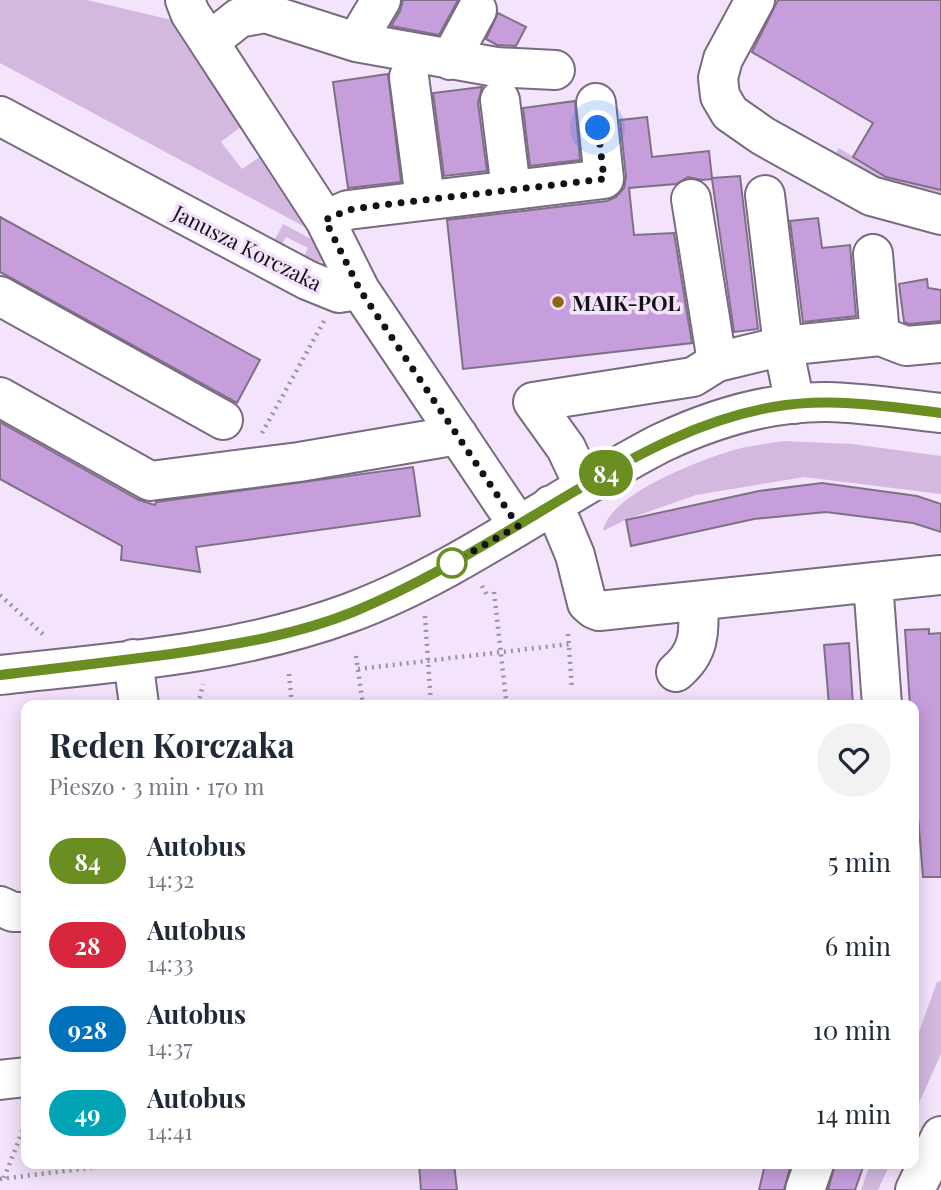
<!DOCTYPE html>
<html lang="pl">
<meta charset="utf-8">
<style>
:root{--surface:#fff;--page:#f2f2f3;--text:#1f2937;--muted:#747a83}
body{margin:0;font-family:"Playfair Display",serif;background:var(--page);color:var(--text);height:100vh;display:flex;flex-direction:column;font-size:26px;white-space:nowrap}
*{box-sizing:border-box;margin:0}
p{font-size:23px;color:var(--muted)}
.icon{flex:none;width:38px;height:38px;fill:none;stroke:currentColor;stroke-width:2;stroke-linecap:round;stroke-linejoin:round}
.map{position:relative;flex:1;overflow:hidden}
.drawer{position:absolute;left:21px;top:700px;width:898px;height:469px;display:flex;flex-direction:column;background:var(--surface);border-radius:14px;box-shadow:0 4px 18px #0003}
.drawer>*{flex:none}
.badge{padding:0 14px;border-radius:23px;font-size:24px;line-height:46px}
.you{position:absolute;width:35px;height:35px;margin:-18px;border:5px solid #fff;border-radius:50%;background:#1a73e8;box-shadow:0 0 0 10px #1a73e833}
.map>.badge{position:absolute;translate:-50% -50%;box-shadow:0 0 0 4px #fff}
.round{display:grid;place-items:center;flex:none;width:74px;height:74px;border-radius:37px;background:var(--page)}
.headline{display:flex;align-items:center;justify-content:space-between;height:119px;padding:0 28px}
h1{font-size:33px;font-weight:700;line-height:52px}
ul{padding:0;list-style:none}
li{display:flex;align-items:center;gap:21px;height:84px;padding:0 28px}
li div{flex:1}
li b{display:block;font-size:26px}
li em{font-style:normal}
li .badge{min-width:77px;font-weight:700;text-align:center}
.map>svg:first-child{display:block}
</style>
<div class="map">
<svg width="941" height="1190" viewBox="0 0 941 1190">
<rect width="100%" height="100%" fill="#f3e3fb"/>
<path fill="#d3b9e0" d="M 0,0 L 87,0 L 172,20 L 183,41 L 243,125 L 221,142 L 242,169 L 264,154 L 273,166 L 305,227 L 0,63 Z
M 839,148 L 887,177 L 941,190 L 941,204 L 830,163 Z
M 283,224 L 324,246 L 326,252 L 321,261 L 311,264 L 303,259 L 308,248 L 286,237 L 280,247 L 272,245 Z
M 784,441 L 852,444 L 941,456 L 941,494 L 804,477 L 696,495 L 625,520 L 603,531 C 609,493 707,457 741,448 C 755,445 770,443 784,441 Z
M 941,981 L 941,1054 L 914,1114 L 914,1046 L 937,982 Z
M 870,1164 L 890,1164 L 878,1190 L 861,1190 Z"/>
<path fill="#c79edc" stroke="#7e7186" stroke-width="2" d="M 403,0 L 458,0 L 439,35 L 391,26 L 400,11 Z
M 778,0 L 941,0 L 941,190 L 886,177 L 853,157 L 873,123 L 752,52 Z
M 498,13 L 526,27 L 516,46 L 497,45 L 486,39 Z
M 388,74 L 401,182 L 348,188 L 333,82 Z
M 482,87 L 478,103 L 487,171 L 444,176 L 433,93 Z
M 575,101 L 580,160 L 530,166 L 523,108 Z
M 647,117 L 652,157 L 709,151 L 712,178 L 740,176 L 758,329 L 734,332 L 712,179 L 702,180 L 688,177 L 676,184 L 629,188 L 634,235 L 674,233 L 692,343 L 463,369 L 447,220 L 607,201 L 616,197 L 624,188 L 626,177 L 620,120 Z
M 0,217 L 260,360 L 237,403 L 0,272 Z
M 818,218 L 822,248 L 850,245 L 856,316 L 803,322 L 790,221 Z
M 927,279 L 928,288 L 941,290 L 941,321 L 909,324 L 904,322 L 899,284 Z
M 0,422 L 139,500 L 155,505 L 156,502 L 413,467 L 420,516 L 196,547 L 200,572 L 121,560 L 122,546 L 0,479 Z
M 822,483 L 917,496 L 941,504 L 941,532 L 913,523 L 826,512 L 754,519 L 631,546 L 626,520 L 759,491 Z
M 929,629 L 929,634 L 941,633 L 941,877 L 923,877 L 915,779 L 914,705 L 910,705 L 905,630 Z
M 849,643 L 853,705 L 829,705 L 824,645 Z
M 419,1164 L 454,1164 L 457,1190 L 421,1190 Z
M 765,1164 L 791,1164 L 784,1190 L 759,1190 Z
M 835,1164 L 864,1164 L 855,1190 L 828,1190 Z"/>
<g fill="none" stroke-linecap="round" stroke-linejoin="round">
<g stroke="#786a7f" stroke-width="42">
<path id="minor" d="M 185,0 L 190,13 L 325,220 L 360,290 L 518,525
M 755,0 L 723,59 L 718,78 L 720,96 L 730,113 L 763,136 L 871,196 L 941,215
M 210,41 L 239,18 L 265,13 L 356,42 L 496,67 L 555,70
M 356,42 L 381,0
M 450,60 L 477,10
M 409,77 L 425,199
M 500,100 L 511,189
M 0,116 L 307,280 L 339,293 L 360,290
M 765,195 L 783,346 L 795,404
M 691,199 L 717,362
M 325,220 L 348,210 L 604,179 L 596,103
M 873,254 L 880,336
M 0,296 L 223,420
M 0,397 L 150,481 L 299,462 L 458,435
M 584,486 L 566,448 L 533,402 L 693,377 L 717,362 L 783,346 L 880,336 L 906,346 L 941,343
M 551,505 L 562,524 L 575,555 L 587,603 L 594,609 L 599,611 L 941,575
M 873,582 L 882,705
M 133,659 L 139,705
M 676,672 C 701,651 699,631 698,601
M 0,675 C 117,662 238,654 349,613 C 460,572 556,497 661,443 C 712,419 770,401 828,402 C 866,403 904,409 941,413
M 0,906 L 13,912 L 26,912
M 0,1080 L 26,1077
M 805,1190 L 814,1164"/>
</g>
<g stroke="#786a7f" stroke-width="42">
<path id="major" d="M 915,1190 L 941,1136"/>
</g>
<path stroke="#9c90a1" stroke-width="4.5" stroke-dasharray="2 5" stroke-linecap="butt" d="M 262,433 L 324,321
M 482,586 L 487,595
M 494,592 L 506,699
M 0,595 L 46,637
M 425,616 L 431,705
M 568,634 L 572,689
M 356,656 L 363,705
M 358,669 L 570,644
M 289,674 L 292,705
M 198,705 L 203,684
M 4,1178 L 26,1122
M 0,1179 L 121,1164"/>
<use href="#minor" stroke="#fff" stroke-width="38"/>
<use href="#major" stroke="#fff" stroke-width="38"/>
</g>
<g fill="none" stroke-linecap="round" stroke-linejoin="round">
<g stroke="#fff" stroke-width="16">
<path id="line" d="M 0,675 C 59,668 119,661 178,653 C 238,644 296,635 353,612 C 431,580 502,534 575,491 C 638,454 700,420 773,407 C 828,397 886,406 941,413"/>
</g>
<use href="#line" stroke="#6b8e23" stroke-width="10"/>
<path stroke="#161018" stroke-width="7" stroke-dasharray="0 12.6" d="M 452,563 L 518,526 L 360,290 L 325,220 L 348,210 L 373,206 L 604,179 L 598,128"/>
</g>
<circle fill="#926711" stroke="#f3e3fb" stroke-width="2.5" cx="558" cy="302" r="7"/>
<circle fill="#fff" stroke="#6b8e23" stroke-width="3.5" cx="452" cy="563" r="14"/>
<g text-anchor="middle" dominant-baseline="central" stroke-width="7" stroke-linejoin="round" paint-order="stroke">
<g font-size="21" fill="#161018" stroke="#f3e3fb">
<text transform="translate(248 247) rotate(27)">Janusza Korczaka</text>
</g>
<g font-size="21" font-weight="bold" fill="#161018" stroke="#f3e3fb" text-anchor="start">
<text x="572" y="302">MAIK-POL</text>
</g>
</g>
</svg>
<div class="you" style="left:598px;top:128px"></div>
<b class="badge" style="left:606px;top:473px;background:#6b8e23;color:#fff">84</b>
<section class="drawer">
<div class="headline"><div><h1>Reden Korczaka</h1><p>Pieszo · 3 min · 170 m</p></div><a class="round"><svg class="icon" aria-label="heart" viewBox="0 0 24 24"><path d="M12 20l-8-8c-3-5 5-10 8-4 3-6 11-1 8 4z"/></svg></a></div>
<ul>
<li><span class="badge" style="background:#6b8e23;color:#fff">84</span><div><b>Autobus</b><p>14:32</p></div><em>5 min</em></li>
<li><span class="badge" style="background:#d7263d;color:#fff">28</span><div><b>Autobus</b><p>14:33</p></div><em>6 min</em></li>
<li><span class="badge" style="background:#0072bc;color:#fff">928</span><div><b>Autobus</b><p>14:37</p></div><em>10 min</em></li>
<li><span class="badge" style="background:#00a3b4;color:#fff">49</span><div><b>Autobus</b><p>14:41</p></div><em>14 min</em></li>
</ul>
</section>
</div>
